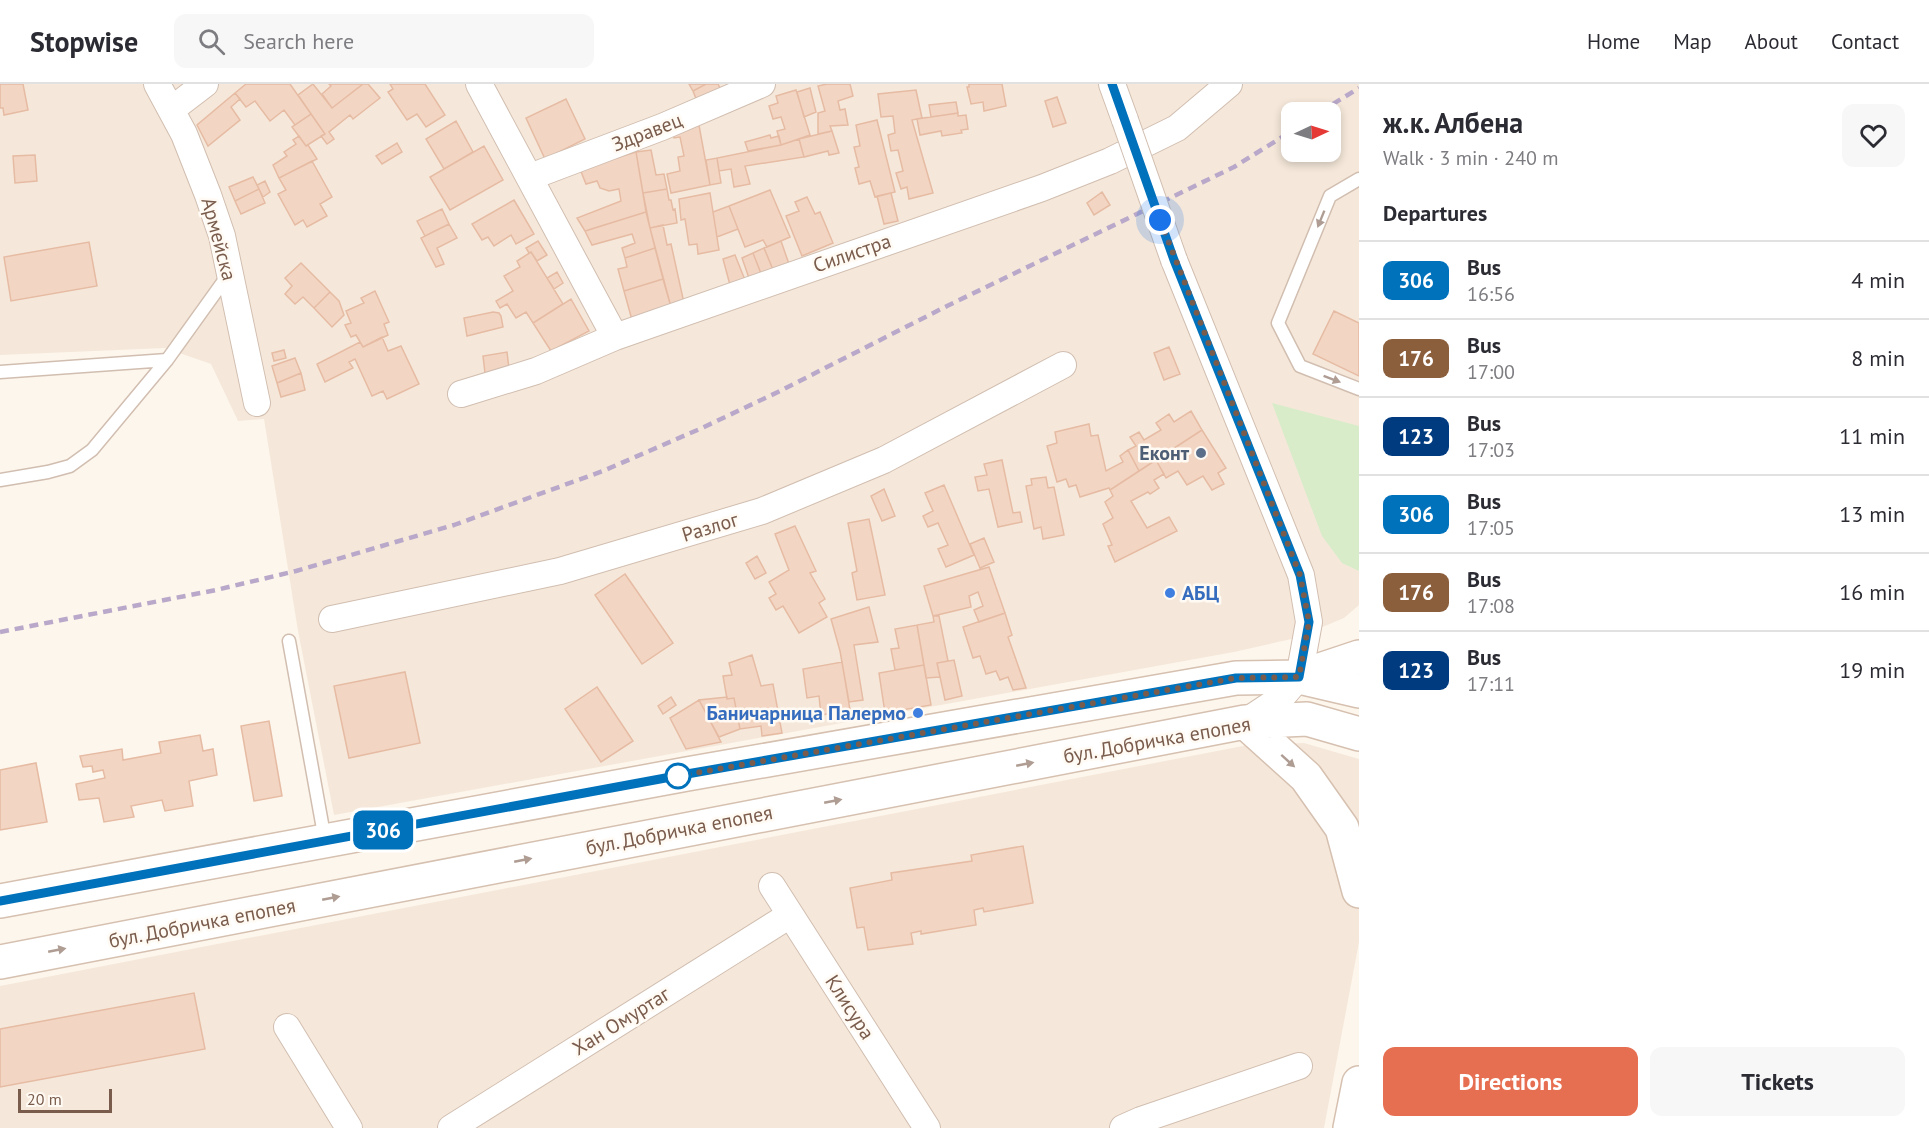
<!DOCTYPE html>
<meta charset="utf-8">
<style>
:root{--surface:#fff;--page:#f7f7f7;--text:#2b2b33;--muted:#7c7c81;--line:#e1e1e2;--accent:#e76f51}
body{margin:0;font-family:"PT Sans",sans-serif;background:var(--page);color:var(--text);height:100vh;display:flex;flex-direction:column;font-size:22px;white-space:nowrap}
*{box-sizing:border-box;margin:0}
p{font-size:20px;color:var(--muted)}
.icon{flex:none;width:33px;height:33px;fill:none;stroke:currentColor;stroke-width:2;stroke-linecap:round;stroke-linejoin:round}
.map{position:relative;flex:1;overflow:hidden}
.panel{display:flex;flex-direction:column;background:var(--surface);width:570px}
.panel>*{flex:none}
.badge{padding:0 12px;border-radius:9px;font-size:21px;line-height:39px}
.needle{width:39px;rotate:86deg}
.fabs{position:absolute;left:1281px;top:18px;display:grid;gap:12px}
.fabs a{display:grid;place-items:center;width:60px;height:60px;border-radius:12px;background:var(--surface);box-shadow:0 3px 9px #0003;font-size:30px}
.scale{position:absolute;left:18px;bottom:15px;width:94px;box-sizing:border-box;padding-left:6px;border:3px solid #7a5c4d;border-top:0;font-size:16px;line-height:21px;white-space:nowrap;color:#7a5c4d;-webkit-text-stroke:4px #fffaf3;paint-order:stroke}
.you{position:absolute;width:30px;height:30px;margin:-15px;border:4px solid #fff;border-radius:50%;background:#1a73e8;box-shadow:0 0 0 9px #1a73e833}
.map>.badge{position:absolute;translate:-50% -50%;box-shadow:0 0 0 3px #fff}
h2{padding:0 24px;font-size:22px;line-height:54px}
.round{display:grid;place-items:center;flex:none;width:63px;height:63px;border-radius:12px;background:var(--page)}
.overview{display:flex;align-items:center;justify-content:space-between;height:102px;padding:0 24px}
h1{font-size:28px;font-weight:600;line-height:45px}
.action{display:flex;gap:12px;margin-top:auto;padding:12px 24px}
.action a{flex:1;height:69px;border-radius:12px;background:var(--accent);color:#fff;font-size:24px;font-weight:600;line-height:69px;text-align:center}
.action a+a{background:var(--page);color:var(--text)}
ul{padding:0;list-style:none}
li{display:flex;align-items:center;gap:18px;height:78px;padding:0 24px;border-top:2px solid var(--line)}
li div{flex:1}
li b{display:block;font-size:22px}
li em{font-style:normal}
li .badge{min-width:66px;font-weight:700;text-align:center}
header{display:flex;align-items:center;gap:36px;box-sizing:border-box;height:84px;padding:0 30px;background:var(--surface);border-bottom:2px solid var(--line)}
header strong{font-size:28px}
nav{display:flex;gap:33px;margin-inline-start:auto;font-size:21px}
.search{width:420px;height:54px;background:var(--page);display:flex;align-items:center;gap:15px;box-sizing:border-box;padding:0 21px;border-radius:12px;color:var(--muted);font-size:22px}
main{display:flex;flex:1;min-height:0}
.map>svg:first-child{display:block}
</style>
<header>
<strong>Stopwise</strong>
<div class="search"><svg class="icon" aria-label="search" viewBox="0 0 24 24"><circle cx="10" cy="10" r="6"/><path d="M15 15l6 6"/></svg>Search here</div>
<nav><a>Home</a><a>Map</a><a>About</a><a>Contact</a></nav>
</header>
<main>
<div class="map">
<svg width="1359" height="1044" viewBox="0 0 1359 1044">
<rect width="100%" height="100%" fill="#fdf6ec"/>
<path fill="#f5e8da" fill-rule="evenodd" d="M 0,0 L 1359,0 L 1359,521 L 1344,534 L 1296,554 L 1234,568 L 334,731 L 298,547 L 264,335 L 238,337 L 211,280 L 165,264 L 0,271 ZM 1292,28 L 1330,28 L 1330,68 L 1292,68 Z
M 1304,659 L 1359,675 L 1359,858 L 1324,1044 L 0,1044 L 0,902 L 1248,661 Z"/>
<path fill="#d8ecc9" d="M 1272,319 L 1359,342 L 1359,487 L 1342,479 L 1322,452 Z"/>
<path fill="#f3d5c3" stroke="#e6bba3" stroke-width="1.5" d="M 0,0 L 23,0 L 28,26 L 4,31 L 3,24 L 0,24 Z
M 246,0 L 290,0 L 311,30 L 295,41 L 284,26 L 270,37 L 255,17 L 246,23 L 235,9 Z
M 313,0 L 332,24 L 363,0 L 368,0 L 380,14 L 353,35 L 350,31 L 329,48 L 334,55 L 327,60 L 321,52 L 325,50 L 298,11 Z
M 329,0 L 363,0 L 332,24 L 322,10 L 331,2 Z
M 390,0 L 425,0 L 445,31 L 426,43 L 417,30 L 407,36 L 388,8 L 393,5 Z
M 689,0 L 706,0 L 693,7 Z
M 706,0 L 718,0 L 723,10 L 697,17 L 693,7 Z
M 827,0 L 850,0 L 853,12 L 838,17 L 840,26 L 845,25 L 848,41 L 830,42 L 832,47 L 818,50 L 818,29 L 825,27 L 818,2 Z
M 969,0 L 1002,0 L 1006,22 L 984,27 L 983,18 L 971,20 L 967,3 L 969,3 Z
M 810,4 L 816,28 L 804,33 L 797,8 Z
M 796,6 L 810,51 L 781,61 L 777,47 L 785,45 L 781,33 L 773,35 L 769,22 L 778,19 L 776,12 Z
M 916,6 L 922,34 L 912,36 L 933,109 L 909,115 L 907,103 L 901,105 L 896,89 L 903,87 L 898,66 L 891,67 L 888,51 L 895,49 L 893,32 L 881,33 L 878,10 Z
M 235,9 L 240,15 L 231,23 L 240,36 L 208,62 L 197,41 Z
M 1057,13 L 1066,39 L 1053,43 L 1045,17 Z
M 566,15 L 585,55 L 545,75 L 526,34 Z
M 956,18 L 958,29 L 931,33 L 929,21 Z
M 958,29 L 958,32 L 966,31 L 968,45 L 961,46 L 962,49 L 942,52 L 941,47 L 920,51 L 917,35 Z
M 311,30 L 325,50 L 306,62 L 292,43 Z
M 698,36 L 710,101 L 671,109 L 667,90 L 680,87 L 678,73 L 684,72 L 680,53 L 674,54 L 673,46 Z
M 877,36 L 895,108 L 875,113 L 870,97 L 859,100 L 855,84 L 859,83 L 854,63 L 860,62 L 856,41 Z
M 456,37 L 473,68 L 444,85 L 426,55 Z
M 832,47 L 839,69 L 829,71 L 828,67 L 804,73 L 799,55 Z
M 770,51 L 771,54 L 779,52 L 781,61 L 748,67 L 745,58 Z
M 299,52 L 306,62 L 308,61 L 317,75 L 279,94 L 273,81 L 287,72 L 284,68 L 296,60 L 293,56 Z
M 799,55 L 804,73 L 745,82 L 750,100 L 734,103 L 731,85 L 719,87 L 717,74 L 781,61 Z
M 397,59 L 402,68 L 382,80 L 376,72 Z
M 484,62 L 503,96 L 450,126 L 430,93 Z
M 651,66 L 656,91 L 664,90 L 667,105 L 643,109 L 636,68 Z
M 636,68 L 646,128 L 585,147 L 577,134 L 621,117 L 619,105 L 609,107 L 600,104 L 597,97 L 586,100 L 580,85 Z
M 35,71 L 37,97 L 15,99 L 13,72 Z
M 717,74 L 721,99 L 710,101 L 706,76 Z
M 312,77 L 332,113 L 320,120 L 327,132 L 307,143 L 303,136 L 295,141 L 278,110 L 286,106 L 279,94 Z
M 253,93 L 259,105 L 235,117 L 229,103 Z
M 265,97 L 270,108 L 263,113 L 257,101 Z
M 259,105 L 265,119 L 241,130 L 235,117 Z
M 667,105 L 669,116 L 671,116 L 673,126 L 675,125 L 677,139 L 650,144 L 643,109 Z
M 770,106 L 790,153 L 767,163 L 763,156 L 745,163 L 729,122 Z
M 1102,108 L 1110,121 L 1094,131 L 1087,119 Z
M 710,109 L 719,166 L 698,170 L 697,160 L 689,161 L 685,135 L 681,136 L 679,115 Z
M 891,109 L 898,137 L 884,140 L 877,112 Z
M 807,113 L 815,130 L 820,128 L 833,159 L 802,172 L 786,132 L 799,127 L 795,118 Z
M 514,116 L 534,150 L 516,160 L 511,151 L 494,162 L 488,153 L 482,156 L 472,140 Z
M 729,122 L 738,145 L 717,153 L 713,128 Z
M 442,125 L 449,140 L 425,152 L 417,137 Z
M 646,128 L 655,164 L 625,174 L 622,164 L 635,159 L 632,150 L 592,161 L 585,147 Z
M 449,140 L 457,154 L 437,164 L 444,180 L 436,183 L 421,154 Z
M 663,141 L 667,161 L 671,160 L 684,219 L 671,223 L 650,144 Z
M 538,157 L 547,171 L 537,177 L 531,168 L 529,169 L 526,164 Z
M 781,157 L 790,183 L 774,188 L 764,164 Z
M 89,158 L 97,202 L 11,217 L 4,173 Z
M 655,164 L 663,195 L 624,207 L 618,185 L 627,183 L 625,174 Z
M 764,164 L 774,188 L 762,192 L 753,169 Z
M 531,168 L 563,220 L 533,239 L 526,228 L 516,234 L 507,220 L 500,224 L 496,217 L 513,207 L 504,192 L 520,183 L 517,177 Z
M 753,169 L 762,192 L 750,197 L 742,174 Z
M 735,171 L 745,196 L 730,201 L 723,175 Z
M 301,179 L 330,208 L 314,224 L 303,213 L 295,220 L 285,210 L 292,202 L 285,194 Z
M 557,188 L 563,199 L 554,205 L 547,194 Z
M 663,195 L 671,223 L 632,236 L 624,207 Z
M 375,207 L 389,238 L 384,240 L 388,251 L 363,263 L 356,251 L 351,253 L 345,241 L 351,239 L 346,227 L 364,219 L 361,214 Z
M 330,208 L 339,217 L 344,231 L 332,243 L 314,224 Z
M 571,215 L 589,247 L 551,267 L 533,239 Z
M 1334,227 L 1359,239 L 1359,292 L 1313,270 Z
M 493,228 L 499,229 L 501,232 L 503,243 L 467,252 L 464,234 Z
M 382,253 L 388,267 L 401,262 L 419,300 L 387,315 L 383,307 L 372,312 L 355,275 L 349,278 L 353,284 L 325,298 L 317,280 L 360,258 L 363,263 Z
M 1169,263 L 1180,290 L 1164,296 L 1154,269 Z
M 284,266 L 286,274 L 274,277 L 272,269 Z
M 507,268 L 509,285 L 485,289 L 483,272 Z
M 295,274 L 301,289 L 277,299 L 272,282 Z
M 301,289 L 305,306 L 281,313 L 277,299 Z
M 1191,327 L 1202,346 L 1139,387 L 1128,366 L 1136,362 L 1130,353 L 1139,348 L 1144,356 L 1161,346 L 1156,339 L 1169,330 L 1174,338 Z
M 1089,340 L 1091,352 L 1098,351 L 1106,387 L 1123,378 L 1120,372 L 1128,366 L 1139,387 L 1110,406 L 1109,404 L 1080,413 L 1076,401 L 1069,403 L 1066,395 L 1057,398 L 1047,362 L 1057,359 L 1055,348 Z
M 1202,346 L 1226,384 L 1218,389 L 1224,400 L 1212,406 L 1203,392 L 1187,401 L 1178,387 L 1166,394 L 1156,376 Z
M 1002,376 L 1013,429 L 1020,428 L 1022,438 L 998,443 L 989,405 L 978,407 L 975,393 L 987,391 L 984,380 Z
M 1156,376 L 1164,390 L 1154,396 L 1159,404 L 1150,410 L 1148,408 L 1131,417 L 1147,444 L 1169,433 L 1177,447 L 1115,478 L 1108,462 L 1112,461 L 1103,440 L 1113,434 L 1105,418 L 1113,412 L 1110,406 Z
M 1046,393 L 1048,404 L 1054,403 L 1064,451 L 1043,455 L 1041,443 L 1034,445 L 1026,402 L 1032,401 L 1031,395 Z
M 944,401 L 974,471 L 946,483 L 938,465 L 948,461 L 938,439 L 928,443 L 923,432 L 933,427 L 925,409 Z
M 884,405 L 895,432 L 882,437 L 871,412 Z
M 869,435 L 885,511 L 857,516 L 852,489 L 857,487 L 848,439 Z
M 795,442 L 816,487 L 810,489 L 825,515 L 819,519 L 827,533 L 799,549 L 783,522 L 776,526 L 769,514 L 776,510 L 769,498 L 789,486 L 775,450 Z
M 984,454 L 994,478 L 980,484 L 970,460 Z
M 757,472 L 766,489 L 755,495 L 746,479 Z
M 989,483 L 1005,529 L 979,538 L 974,526 L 983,522 L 978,508 L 969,512 L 971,523 L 933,532 L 924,502 Z
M 625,490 L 673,559 L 642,580 L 595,511 Z
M 869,523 L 878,558 L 854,561 L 863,616 L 849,618 L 840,567 L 831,535 Z
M 1005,529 L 1012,551 L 1008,553 L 1026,604 L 1013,606 L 1008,593 L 1000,596 L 996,587 L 986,590 L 980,572 L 973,574 L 963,543 Z
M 933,532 L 939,532 L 948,577 L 937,579 L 940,593 L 926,594 L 917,541 L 934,538 Z
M 917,541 L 924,581 L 895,586 L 891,565 L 899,564 L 895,545 Z
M 752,571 L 761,602 L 773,600 L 782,649 L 762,652 L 761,642 L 740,645 L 734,614 L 727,615 L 723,592 L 732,591 L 729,579 Z
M 954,576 L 962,612 L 945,616 L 937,579 Z
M 842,578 L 850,626 L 821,631 L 819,612 L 807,614 L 803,585 Z
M 924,581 L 931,621 L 885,629 L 879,589 Z
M 405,588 L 420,659 L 349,674 L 334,602 Z
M 597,603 L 633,657 L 601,678 L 565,625 Z
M 671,613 L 676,621 L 663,630 L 658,622 Z
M 727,613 L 727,615 L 734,614 L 740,645 L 719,653 L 699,616 Z
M 699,616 L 721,658 L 686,665 L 670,634 Z
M 269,637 L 282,712 L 254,717 L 241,642 Z
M 200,651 L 203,667 L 213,665 L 217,691 L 189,697 L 193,722 L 165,727 L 162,716 L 131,722 L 134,733 L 104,738 L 99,714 L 79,716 L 76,700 L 105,694 L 103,686 L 93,688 L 92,682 L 83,683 L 80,672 L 122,665 L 123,676 L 161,669 L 159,658 Z
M 36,679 L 47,738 L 0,746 L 0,686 Z
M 1023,762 L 1033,819 L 984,828 L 983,824 L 974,826 L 976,841 L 921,850 L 921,847 L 911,849 L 913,860 L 868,866 L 864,843 L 857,844 L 850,804 L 892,796 L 891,789 L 972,777 L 971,771 Z
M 194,909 L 205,965 L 0,1003 L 0,945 Z"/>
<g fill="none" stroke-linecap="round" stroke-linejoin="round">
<g stroke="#d1beb0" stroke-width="15">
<path id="lane" d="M 1359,95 L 1330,112 L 1278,239 L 1300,282 L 1359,305
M 0,288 L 167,276
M 0,396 L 48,388 L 70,382 L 92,366 L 167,276 L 228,191
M 289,557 L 325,756"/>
</g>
<g stroke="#d1beb0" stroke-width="28">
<path id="street" d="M 157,0 L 184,50 L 208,111 L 222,152 L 257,319
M 479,0 L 615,253
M 1112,0 L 1125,36
M 171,26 L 205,0
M 530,93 L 662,43 L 762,0
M 1174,176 L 1301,491 L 1309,538 L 1299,593 L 1281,614 L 1245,638
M 461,310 L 536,287 L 615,253 L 1042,104 L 1110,77 L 1177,44 L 1229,0
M 332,535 L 560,487 L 762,427 L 884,376 L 1063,281
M 772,802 L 927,1044
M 287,943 L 349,1044
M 451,1044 L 790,831
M 1123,1044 L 1141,1036 L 1299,982"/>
</g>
<g stroke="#d6c0b0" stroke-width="36">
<path id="secondary" d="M 1299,593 L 1359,573
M 1245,638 L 1306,693 L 1342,744 L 1359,807
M 0,817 L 687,690 L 1236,594 L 1299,593 L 1359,607
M 0,878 L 1245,638 L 1307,635 L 1359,650
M 1350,1044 L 1359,999"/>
</g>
<use href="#lane" stroke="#fff" stroke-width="12"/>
<use href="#street" stroke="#fff" stroke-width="26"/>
<use href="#secondary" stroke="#fff" stroke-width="33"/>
<path stroke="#b9a8c9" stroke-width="4.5" stroke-dasharray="9 6" stroke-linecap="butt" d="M 1320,28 L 1359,4
M 0,548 L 216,506 L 296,487 L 454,441 L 603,387 L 702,344 L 778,308 L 947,222 L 1234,83 L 1292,47"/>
<g stroke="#d1beb0" stroke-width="28" stroke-linecap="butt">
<path id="street-bridge" d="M 1125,36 L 1174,176"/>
</g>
<use href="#street-bridge" stroke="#fff" stroke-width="26"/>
</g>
<defs><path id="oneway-solid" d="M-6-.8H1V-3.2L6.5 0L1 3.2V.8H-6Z" transform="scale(1.5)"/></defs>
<g fill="#af9d94">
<use href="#oneway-solid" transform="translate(1321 135) rotate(112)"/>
<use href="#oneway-solid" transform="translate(1332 295) rotate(21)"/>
<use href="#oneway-solid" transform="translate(1288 677) rotate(42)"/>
<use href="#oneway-solid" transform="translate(1025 680) rotate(-11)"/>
<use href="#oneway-solid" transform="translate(833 717) rotate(-11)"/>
<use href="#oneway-solid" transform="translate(523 776) rotate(-11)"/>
<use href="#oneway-solid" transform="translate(331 814) rotate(-11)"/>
<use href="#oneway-solid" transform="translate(57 866) rotate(-11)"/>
</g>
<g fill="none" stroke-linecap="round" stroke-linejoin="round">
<g stroke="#fff" stroke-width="14">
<path id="line" d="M 0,817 L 687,690 L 1236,594 L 1299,593 L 1309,538 L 1300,491 L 1174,176 L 1112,0"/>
</g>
<use href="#line" stroke="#0072bc" stroke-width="9"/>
<path stroke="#7a5c4d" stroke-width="6" stroke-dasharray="0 10.8" d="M 678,692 L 1236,594 L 1299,593 L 1309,538 L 1300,491 L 1160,136"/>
</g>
<circle fill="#5c6f8a" stroke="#fffaf3" stroke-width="2" cx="1201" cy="369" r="6"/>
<g fill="#3f7fe0" stroke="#fffaf3" stroke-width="2">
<circle cx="1170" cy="509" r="6"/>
<circle cx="918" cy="629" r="6"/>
</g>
<circle fill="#fff" stroke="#0072bc" stroke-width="3" cx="678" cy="692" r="12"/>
<g text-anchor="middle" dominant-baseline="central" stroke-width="5" stroke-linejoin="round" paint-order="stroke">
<g font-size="20" fill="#7a5c4d" stroke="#fffaf3">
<text transform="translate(647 48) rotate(-21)">Здравец</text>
<text transform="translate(219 155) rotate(75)">Армейска</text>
<text transform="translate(852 169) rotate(-19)">Силистра</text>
<text transform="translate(710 443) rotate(-17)">Разлог</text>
<text transform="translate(1157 656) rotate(-10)">бул. Добричка епопея</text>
<text transform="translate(679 746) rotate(-11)">бул. Добричка епопея</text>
<text transform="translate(202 839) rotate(-11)">бул. Добричка епопея</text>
<text transform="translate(850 923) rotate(57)">Клисура</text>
<text transform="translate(621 937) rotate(-32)">Хан Омуртаг</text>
</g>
<g font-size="20" font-weight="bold" fill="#4e5e75" stroke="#fffaf3" text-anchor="end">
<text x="1189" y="369">Еконт</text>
</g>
<g font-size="20" font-weight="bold" fill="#366cbe" stroke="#fffaf3" text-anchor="start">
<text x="1182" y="509">АБЦ</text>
<text x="906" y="629" text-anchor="end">Баничарница Палермо</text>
</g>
</g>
</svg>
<div class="fabs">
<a><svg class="needle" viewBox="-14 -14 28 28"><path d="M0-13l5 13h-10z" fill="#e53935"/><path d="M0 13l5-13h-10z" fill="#7c7c81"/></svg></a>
</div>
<div class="scale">20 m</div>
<div class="you" style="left:1160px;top:136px"></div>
<b class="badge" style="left:383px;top:746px;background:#0072bc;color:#fff">306</b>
</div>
<section class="panel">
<div class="overview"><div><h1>ж.к. Албена</h1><p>Walk · 3 min · 240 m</p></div><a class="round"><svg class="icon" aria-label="heart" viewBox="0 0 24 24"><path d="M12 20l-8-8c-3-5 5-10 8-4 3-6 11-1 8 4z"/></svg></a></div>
<h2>Departures</h2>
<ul>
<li><span class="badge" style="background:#0072bc;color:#fff">306</span><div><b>Bus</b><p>16:56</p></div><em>4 min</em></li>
<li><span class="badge" style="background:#8b5e3c;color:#fff">176</span><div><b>Bus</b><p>17:00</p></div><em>8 min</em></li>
<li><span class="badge" style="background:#003b80;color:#fff">123</span><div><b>Bus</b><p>17:03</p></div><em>11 min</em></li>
<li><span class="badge" style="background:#0072bc;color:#fff">306</span><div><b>Bus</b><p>17:05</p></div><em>13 min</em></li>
<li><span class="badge" style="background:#8b5e3c;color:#fff">176</span><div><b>Bus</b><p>17:08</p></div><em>16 min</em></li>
<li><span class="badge" style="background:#003b80;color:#fff">123</span><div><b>Bus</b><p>17:11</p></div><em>19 min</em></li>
</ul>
<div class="action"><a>Directions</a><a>Tickets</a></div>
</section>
</main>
